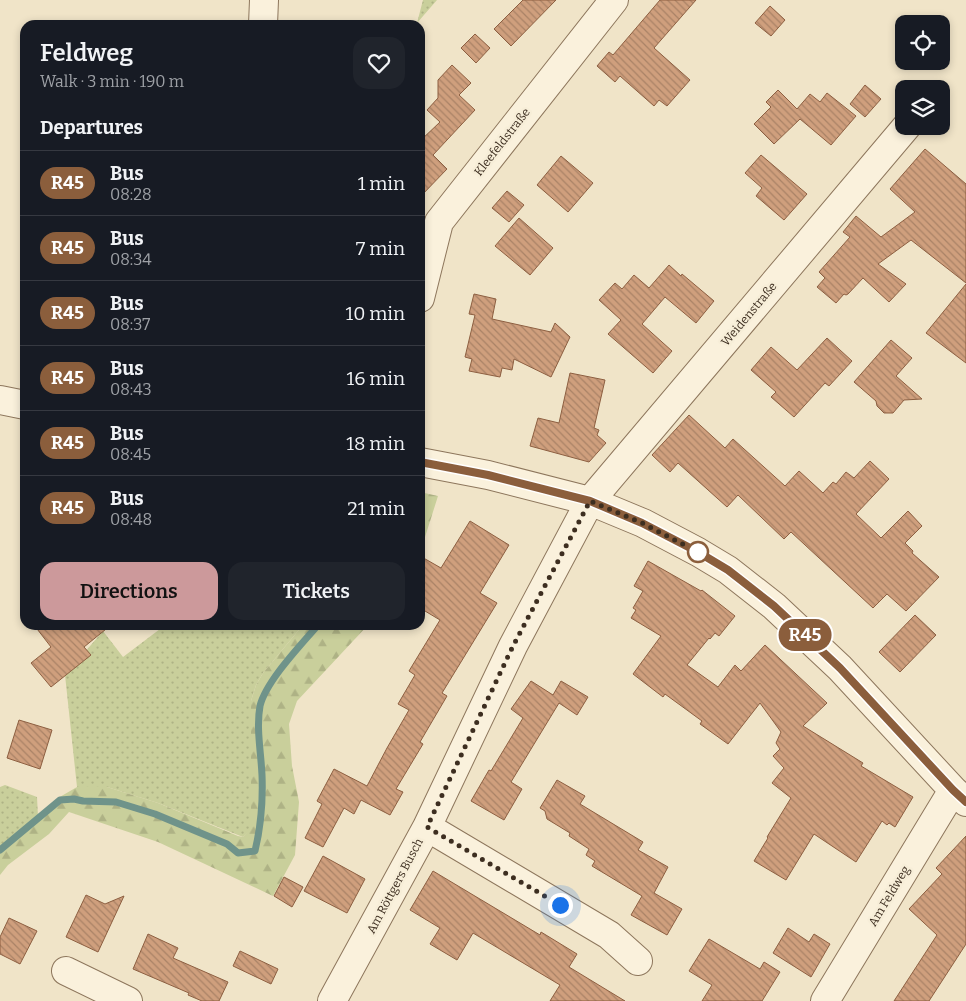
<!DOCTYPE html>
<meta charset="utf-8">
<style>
:root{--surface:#171b24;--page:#20242c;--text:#f1f3f6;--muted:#9ea1a6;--line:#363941;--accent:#cc999b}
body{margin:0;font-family:Bitter,serif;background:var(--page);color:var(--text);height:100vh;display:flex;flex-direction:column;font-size:19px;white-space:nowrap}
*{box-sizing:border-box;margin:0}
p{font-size:16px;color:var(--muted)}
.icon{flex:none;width:28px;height:28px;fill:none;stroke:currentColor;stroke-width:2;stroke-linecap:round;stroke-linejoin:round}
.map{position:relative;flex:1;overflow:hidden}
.sheet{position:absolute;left:20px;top:20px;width:405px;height:610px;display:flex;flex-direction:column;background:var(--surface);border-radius:15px;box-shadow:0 2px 8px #0003}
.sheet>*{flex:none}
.badge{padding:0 10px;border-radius:16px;font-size:18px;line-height:32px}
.controls{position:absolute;left:895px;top:15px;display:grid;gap:10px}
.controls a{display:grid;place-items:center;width:55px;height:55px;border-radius:10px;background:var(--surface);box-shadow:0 2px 8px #0003;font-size:25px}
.you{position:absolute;width:25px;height:25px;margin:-12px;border:4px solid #fff;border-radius:50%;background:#1a73e8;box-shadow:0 0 0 8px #1a73e833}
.map>.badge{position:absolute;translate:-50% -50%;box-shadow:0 0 0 2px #fff}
h2{padding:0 20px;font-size:19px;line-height:45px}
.round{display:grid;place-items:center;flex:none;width:52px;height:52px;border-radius:15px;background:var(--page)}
.head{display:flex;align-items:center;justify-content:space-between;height:85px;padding:0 20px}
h1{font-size:24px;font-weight:600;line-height:38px}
.button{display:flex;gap:10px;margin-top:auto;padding:10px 20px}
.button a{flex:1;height:58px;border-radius:15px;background:var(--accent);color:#111;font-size:20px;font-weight:600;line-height:58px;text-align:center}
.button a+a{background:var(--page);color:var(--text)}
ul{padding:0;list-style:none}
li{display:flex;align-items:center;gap:15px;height:65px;padding:0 20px;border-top:1px solid var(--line)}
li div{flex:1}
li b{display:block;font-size:19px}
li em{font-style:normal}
li .badge{min-width:55px;font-weight:700;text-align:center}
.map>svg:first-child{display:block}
</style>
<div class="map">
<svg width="966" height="1001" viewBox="0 0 966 1001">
<defs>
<pattern id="grass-dots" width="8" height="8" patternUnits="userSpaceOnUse" patternTransform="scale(1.25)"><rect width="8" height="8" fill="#c9cf9b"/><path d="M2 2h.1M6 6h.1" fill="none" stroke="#aeb285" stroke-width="1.8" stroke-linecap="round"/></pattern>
<pattern id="forest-firs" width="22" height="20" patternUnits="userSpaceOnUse" patternTransform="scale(1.25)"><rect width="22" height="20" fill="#c9cf9b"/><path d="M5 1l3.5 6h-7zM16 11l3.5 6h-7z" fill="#aeb285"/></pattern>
<pattern id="building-back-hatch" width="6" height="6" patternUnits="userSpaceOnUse" patternTransform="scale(1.25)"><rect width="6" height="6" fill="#cf9f7d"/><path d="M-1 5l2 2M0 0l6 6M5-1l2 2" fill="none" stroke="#a98266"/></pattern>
</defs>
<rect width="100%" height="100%" fill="#f0e4c8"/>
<path fill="url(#grass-dots)" d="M 423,0 L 437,0 L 417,23 Z
M 168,625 L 303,625 L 263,673 L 256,685 L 251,701 L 251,830 L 243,837 L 158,803 L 107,787 L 77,787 L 65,675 L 103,631 L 123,657 L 160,629 Z
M 5,785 L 37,797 L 38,817 L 0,848 L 0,787 Z"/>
<path fill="url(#forest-firs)" d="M 420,492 L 438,496 L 420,553 Z
M 303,625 L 368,625 L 297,701 L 289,724 L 292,766 L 299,802 L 295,855 L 273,896 L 158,842 L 69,812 L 49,834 L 8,865 L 0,875 L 0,848 L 58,798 L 77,787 L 92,786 L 107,787 L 158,803 L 238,836 L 243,837 L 251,829 L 251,701 L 256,685 L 263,673 Z"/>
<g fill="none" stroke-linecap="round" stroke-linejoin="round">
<path stroke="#6f938a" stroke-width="7" d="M 0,850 L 60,800 L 74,799 L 83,801 L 116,802 L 155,814 L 227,844 L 238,853 L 255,851 C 261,826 263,800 262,775 C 261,752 256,728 260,706 C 266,681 301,645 318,625"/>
</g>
<path fill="url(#building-back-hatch)" stroke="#8d5f41" d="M 523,0 L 556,0 L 511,46 L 494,29 Z
M 660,0 L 696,0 L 654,48 L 690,80 L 667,106 L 659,100 L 654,106 L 620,76 L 615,82 L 597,66 L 609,52 L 613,55 Z
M 770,6 L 785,20 L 771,36 L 755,23 Z
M 475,34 L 490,48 L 476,63 L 461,48 Z
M 452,65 L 471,83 L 459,95 L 475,110 L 433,155 L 447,169 L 420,197 L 420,141 L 440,122 L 427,110 L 438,98 L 438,80 Z
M 865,85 L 881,99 L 865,117 L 850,104 Z
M 778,90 L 797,109 L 810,94 L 820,102 L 827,93 L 856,116 L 831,145 L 800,119 L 774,144 L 754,124 L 771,107 L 766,102 Z
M 925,149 L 966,184 L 966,283 L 911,240 L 878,264 L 906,284 L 889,302 L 863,278 L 848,294 L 846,295 L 844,294 L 836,303 L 817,287 L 825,278 L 819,272 L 850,237 L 843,232 L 856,216 L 881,237 L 915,212 L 890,189 Z
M 761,155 L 807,194 L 784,220 L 756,196 L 762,188 L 745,173 Z
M 561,156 L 593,183 L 568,212 L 537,185 Z
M 507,191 L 524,205 L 509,222 L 492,208 Z
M 519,218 L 553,248 L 530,275 L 495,246 Z
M 669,265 L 681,276 L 682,274 L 714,301 L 696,323 L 665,297 L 642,324 L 672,351 L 653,373 L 608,334 L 621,320 L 599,300 L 615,283 L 622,289 L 634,275 L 649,288 Z
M 966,284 L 966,363 L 926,333 Z
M 474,294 L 496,299 L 492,319 L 551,332 L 555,323 L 570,337 L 551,377 L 514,359 L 512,370 L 502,368 L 500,377 L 469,371 L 472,359 L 465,357 L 475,315 L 469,314 Z
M 827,338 L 852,361 L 829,386 L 825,383 L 794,417 L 771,397 L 776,392 L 751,370 L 771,347 L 797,370 Z
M 891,340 L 912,358 L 896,376 L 922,399 L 904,400 L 893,413 L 884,413 L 877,406 L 876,401 L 854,382 Z
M 570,373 L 605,380 L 594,428 L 599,430 L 597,435 L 606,443 L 589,462 L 530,446 L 538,418 L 559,423 Z
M 689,415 L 725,448 L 733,439 L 785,486 L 799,471 L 823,493 L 833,482 L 836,484 L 846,472 L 854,478 L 870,461 L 889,479 L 856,514 L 881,538 L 908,511 L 922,526 L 905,543 L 913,551 L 912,553 L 939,577 L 906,611 L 887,594 L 873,608 L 791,532 L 784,539 L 738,495 L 727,507 L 678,463 L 670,472 L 652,455 Z
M 470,521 L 509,545 L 480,593 L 497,603 L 442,693 L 447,696 L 420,742 L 423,744 L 396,789 L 403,792 L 390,815 L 361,800 L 354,814 L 344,808 L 323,847 L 305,838 L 322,804 L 317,801 L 334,769 L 367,786 L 387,748 L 409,710 L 398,704 L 415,675 L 409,671 L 440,620 L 420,608 L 420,556 L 441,568 Z
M 648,561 L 701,591 L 702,590 L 735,616 L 719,636 L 715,633 L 710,639 L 709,638 L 687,665 L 718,687 L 735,665 L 741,671 L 765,645 L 827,703 L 803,726 L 863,763 L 861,766 L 913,797 L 895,827 L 889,823 L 887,825 L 882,821 L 856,862 L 814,834 L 786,880 L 754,861 L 768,838 L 767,837 L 791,798 L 772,783 L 784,768 L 773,756 L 780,749 L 776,743 L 781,732 L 760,703 L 728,744 L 700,724 L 702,721 L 665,694 L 663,697 L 633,674 L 661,636 L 631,618 L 636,610 L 633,608 L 643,591 L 634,586 Z
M 915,615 L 936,635 L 900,672 L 879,652 Z
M 34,625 L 111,625 L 84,647 L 91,655 L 51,687 L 31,663 L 51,647 Z
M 531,681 L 553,695 L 561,681 L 588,697 L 577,715 L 559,703 L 511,782 L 522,789 L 504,820 L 471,801 L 489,770 L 491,771 L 523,718 L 511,709 Z
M 19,720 L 52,730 L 40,769 L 7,758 Z
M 557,780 L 585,796 L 580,804 L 643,842 L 638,850 L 668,867 L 654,893 L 682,909 L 667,935 L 631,915 L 642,896 L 592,866 L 595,861 L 586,855 L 589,849 L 569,836 L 570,833 L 547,819 L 545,811 L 540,808 Z
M 966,836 L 966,944 L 929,1001 L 894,1001 L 937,935 L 909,909 L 942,874 L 936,868 Z
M 323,856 L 365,879 L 347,913 L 304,891 Z
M 433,871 L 540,935 L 541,932 L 577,954 L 569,967 L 625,1001 L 550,1001 L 560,985 L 473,933 L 457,960 L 430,944 L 440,928 L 410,910 Z
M 284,877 L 303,887 L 292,907 L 274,896 Z
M 86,895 L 105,904 L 124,896 L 98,952 L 66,937 Z
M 9,918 L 37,931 L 20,964 L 0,954 L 0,937 Z
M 788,928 L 809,942 L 814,934 L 830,944 L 811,977 L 773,953 Z
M 148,934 L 178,948 L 173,958 L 228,982 L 219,1001 L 202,1001 L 188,995 L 189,993 L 133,969 Z
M 709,939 L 760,969 L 764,962 L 780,972 L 762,1001 L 702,1001 L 712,985 L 689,971 Z
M 240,951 L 278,969 L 271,984 L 233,966 Z"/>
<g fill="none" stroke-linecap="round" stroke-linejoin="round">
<g stroke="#8d765c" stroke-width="30">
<path id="minor" d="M 263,25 L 264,0
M 420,298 L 439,222 L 614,0
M 0,400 L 25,405
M 420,462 L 488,475 L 590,501 L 643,523 L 698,552 L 728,570 L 774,606 L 840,668 L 953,790 L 966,802
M 427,827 L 609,935 L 638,961
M 66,971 L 128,1001
M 332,1001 L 427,827 L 513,646 L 590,501 L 907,126
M 825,1001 L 953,790"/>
</g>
<use href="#minor" stroke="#faf1dc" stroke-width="28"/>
</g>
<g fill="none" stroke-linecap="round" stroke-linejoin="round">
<g stroke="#fff" stroke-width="11">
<path id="line" d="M 420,462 L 488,475 L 590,501 L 642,523 L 698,552 L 728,570 L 774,606 L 840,668 L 953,790 L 966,802"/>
</g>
<use href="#line" stroke="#8b5e3c" stroke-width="8"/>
<path stroke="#3d2e20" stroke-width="5" stroke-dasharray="0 9" d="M 560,905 L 427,827 L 513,646 L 590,501 L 642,523 L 698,552"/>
</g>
<circle fill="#fff" stroke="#8b5e3c" stroke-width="2.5" cx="698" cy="552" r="10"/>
<g text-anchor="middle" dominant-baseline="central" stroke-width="5" stroke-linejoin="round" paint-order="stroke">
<g font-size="12" fill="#3d2e20" stroke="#f7eed8">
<text transform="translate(502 142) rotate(-52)">Kleefeldstraße</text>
<text transform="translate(749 314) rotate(-50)">Weidenstraße</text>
<text transform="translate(395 886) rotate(-62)">Am Röttgers Busch</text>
<text transform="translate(889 896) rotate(-59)">Am Feldweg</text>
</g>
</g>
</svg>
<div class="controls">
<a><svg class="icon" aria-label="locate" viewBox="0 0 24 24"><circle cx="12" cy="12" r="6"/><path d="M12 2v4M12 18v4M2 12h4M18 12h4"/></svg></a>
<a><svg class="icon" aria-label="layers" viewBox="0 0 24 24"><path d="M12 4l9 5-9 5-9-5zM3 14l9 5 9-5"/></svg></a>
</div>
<div class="you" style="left:560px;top:905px"></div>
<b class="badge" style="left:805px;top:635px;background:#8b5e3c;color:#fff">R45</b>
<section class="sheet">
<div class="head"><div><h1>Feldweg</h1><p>Walk · 3 min · 190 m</p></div><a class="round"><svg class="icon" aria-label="heart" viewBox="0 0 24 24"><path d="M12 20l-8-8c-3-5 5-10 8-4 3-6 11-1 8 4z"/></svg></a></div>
<h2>Departures</h2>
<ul>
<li><span class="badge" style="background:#8b5e3c;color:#fff">R45</span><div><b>Bus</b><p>08:28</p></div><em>1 min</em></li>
<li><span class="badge" style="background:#8b5e3c;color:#fff">R45</span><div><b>Bus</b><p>08:34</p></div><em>7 min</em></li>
<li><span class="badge" style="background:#8b5e3c;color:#fff">R45</span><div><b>Bus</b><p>08:37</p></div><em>10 min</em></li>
<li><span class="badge" style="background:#8b5e3c;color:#fff">R45</span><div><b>Bus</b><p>08:43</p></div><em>16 min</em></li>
<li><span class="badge" style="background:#8b5e3c;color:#fff">R45</span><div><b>Bus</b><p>08:45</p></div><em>18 min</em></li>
<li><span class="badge" style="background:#8b5e3c;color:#fff">R45</span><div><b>Bus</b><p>08:48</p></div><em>21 min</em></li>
</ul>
<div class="button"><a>Directions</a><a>Tickets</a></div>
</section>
</div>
